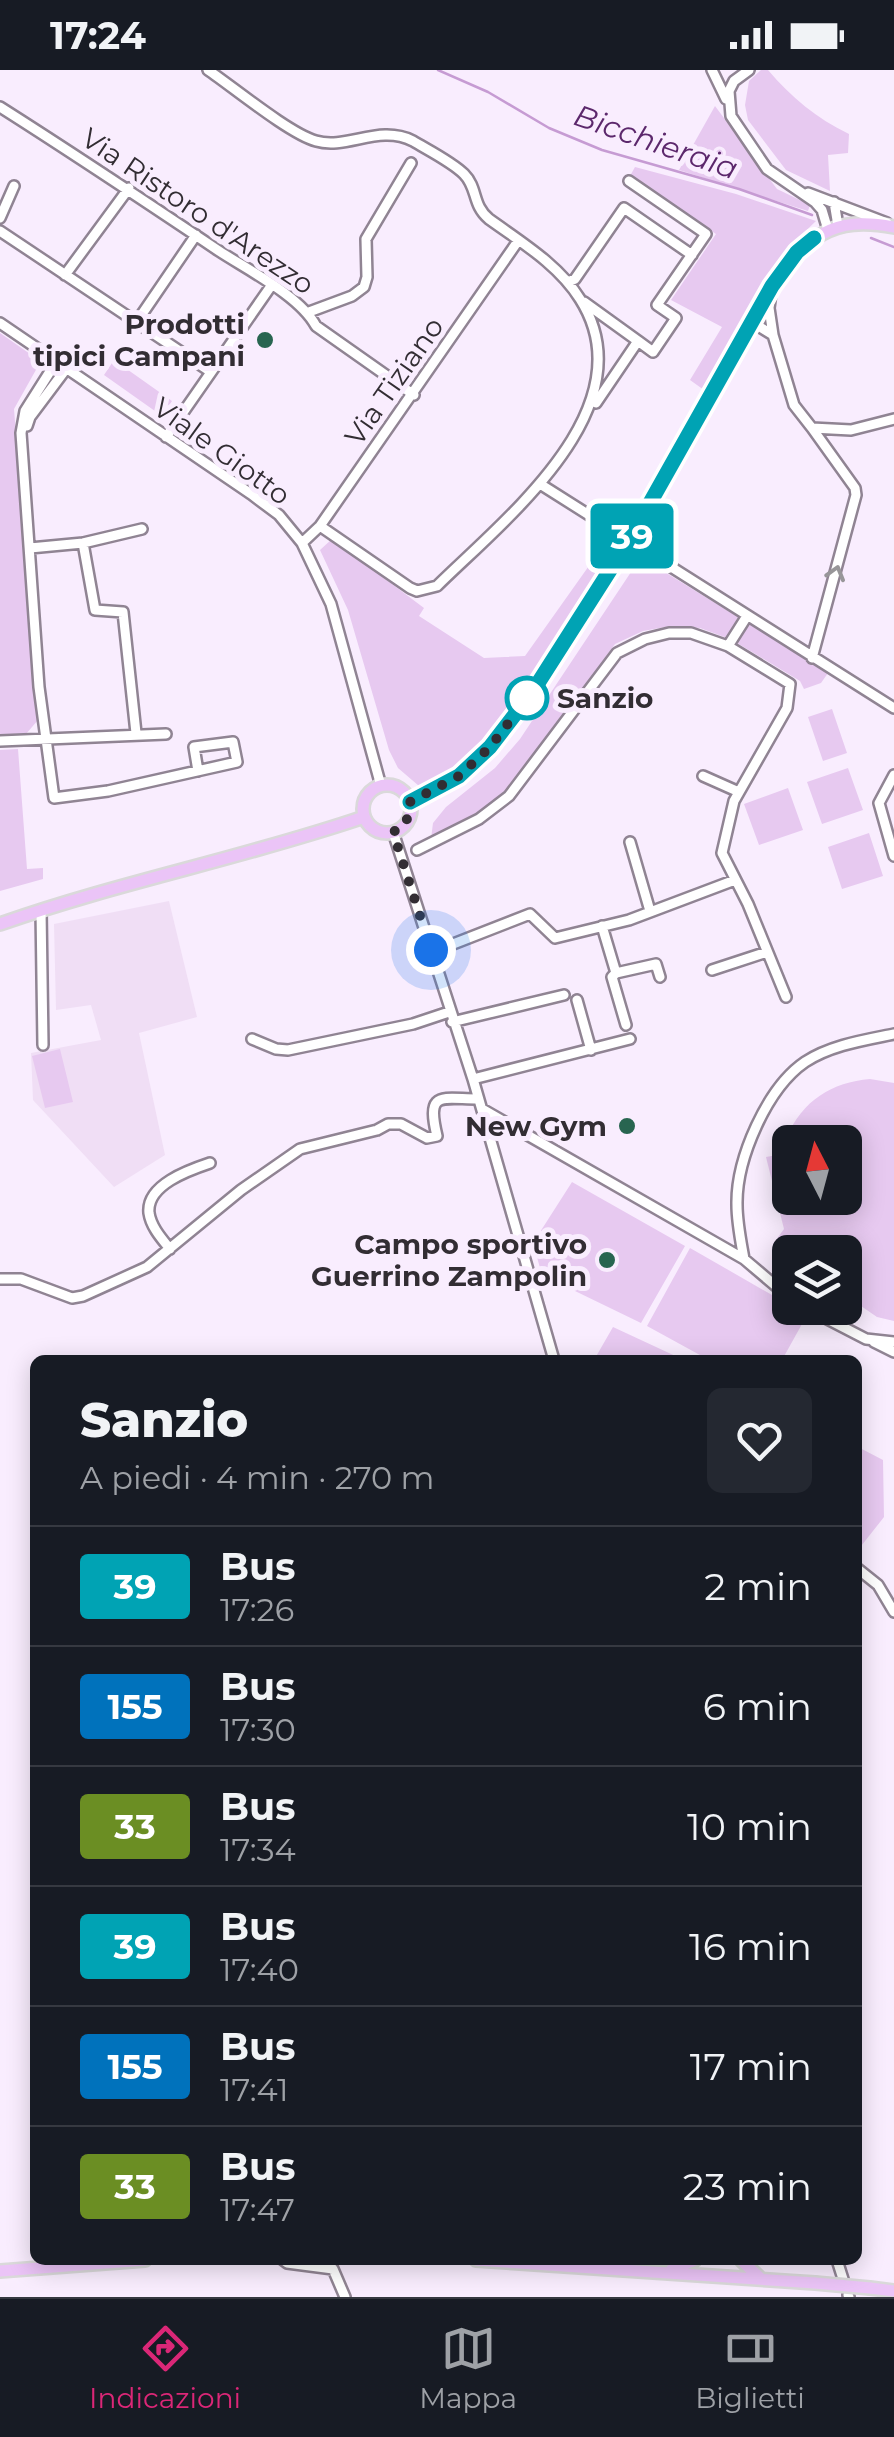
<!DOCTYPE html>
<html lang="it">
<meta charset="utf-8">
<style>
:root{--surface:#171b24;--page:#242831;--text:#f1f3f6;--muted:#9ea1a6;--line:#363941;--accent:#db2777}
body{margin:0;font-family:Montserrat,sans-serif;background:var(--page);color:var(--text);height:100vh;display:flex;flex-direction:column;font-size:38px;white-space:nowrap}
*{box-sizing:border-box;margin:0}
p{font-size:32px;color:var(--muted)}
.icon{flex:none;width:55px;height:55px;fill:none;stroke:currentColor;stroke-width:2;stroke-linecap:round;stroke-linejoin:round}
.map{position:relative;flex:1;overflow:hidden}
.panel{position:absolute;left:30px;top:1285px;width:832px;height:910px;display:flex;flex-direction:column;background:var(--surface);border-radius:15px;box-shadow:0 5px 25px #0003}
.panel>*{flex:none}
.badge{padding:0 20px;border-radius:8px;font-size:35px;line-height:65px}
.needle{width:65px;rotate:354deg}
.fabs{position:absolute;left:772px;top:1055px;display:grid;gap:20px}
.fabs a{display:grid;place-items:center;width:90px;height:90px;border-radius:15px;background:var(--surface);box-shadow:0 5px 25px #0003;font-size:50px}
.you{position:absolute;width:50px;height:50px;margin:-25px;border:8px solid #fff;border-radius:50%;background:#1a73e8;box-shadow:0 0 0 15px #1a73e833}
.map>.badge{position:absolute;translate:-50% -50%;box-shadow:0 0 0 5px #fff}
.round{display:grid;place-items:center;flex:none;width:105px;height:105px;border-radius:15px;background:var(--page)}
.headline{display:flex;align-items:center;justify-content:space-between;height:170px;padding:0 50px}
h1{font-size:48px;font-weight:800;line-height:75px}
ul{padding:0;list-style:none}
li{display:flex;align-items:center;gap:30px;height:120px;padding:0 50px;border-top:2px solid var(--line)}
li div{flex:1}
li b{display:block;font-size:38px}
li em{font-style:normal}
li .badge{min-width:110px;font-weight:700;text-align:center}
.status{display:flex;justify-content:space-between;align-items:center;height:70px;padding:0 50px;background:var(--surface);direction:ltr}
.status svg{height:28px;fill:currentColor}
.dock{display:flex;justify-content:space-around;align-items:center;height:140px;border-top:2px solid var(--line);background:var(--surface);font-size:28px;color:var(--muted)}
.dock a{display:grid;justify-items:center;gap:5px}
.dock .current{color:var(--accent)}
.map>svg:first-child{display:block}
</style>
<div class="status"><b>17:24</b><svg viewBox="0 0 49 12"><path d="M0 12V9h3v3zM5 12V6h3v6zM10 12V3h3v9zM15 12V0h3v12zM26 1h20v11H26zM47 4h2v5h-2z"/></svg></div>
<div class="map">
<svg width="894" height="2227" viewBox="0 0 894 2227">
<rect width="100%" height="100%" fill="#f9edfe"/>
<path fill="#f0def5" d="M 169,831 L 197,947 L 139,963 L 165,1085 L 114,1117 L 33,1030 L 31,983 L 101,970 L 91,935 L 56,940 L 54,854 Z"/>
<path fill="#e7c9f0" fill-rule="evenodd" d="M 761,0 L 768,0 C 792,28 816,48 849,64 L 848,83 L 828,85 L 830,121 L 786,100 L 748,50 L 745,35 L 749,11 Z
M 715,36 L 777,119 L 810,135 L 808,141 L 679,100 Z
M 635,97 L 736,124 L 816,151 L 786,180 L 704,320 L 690,310 L 722,257 L 671,230 L 716,164 L 630,106 Z
M 0,263 L 33,286 L 37,298 L 14,339 L 38,650 L 26,664 L 0,667 Z
M 114,290 L 172,331 L 162,346 L 104,305 Z
M 332,469 L 424,538 L 419,546 L 484,588 L 525,586 L 608,469 L 616,475 L 615,482 L 490,666 L 454,699 L 419,716 L 398,698 L 389,680 L 348,540 L 320,480 Z
M 641,493 L 650,493 L 738,547 L 727,568 L 700,558 L 671,556 L 643,561 L 615,574 L 513,715 L 489,736 L 431,769 L 433,753 L 446,737 L 495,698 L 520,669 L 635,496 Z
M 750,553 L 828,603 L 821,613 L 804,619 L 800,611 L 737,573 Z
M 832,639 L 847,683 L 823,691 L 808,647 Z
M 18,679 L 27,799 L 43,798 L 43,809 L 0,821 L 0,680 Z
M 848,698 L 863,740 L 822,754 L 807,712 Z
M 788,718 L 803,760 L 759,775 L 744,734 Z
M 869,763 L 883,806 L 842,819 L 828,777 Z
M 60,979 L 73,1032 L 45,1038 L 32,986 Z
M 870,1009 L 894,1013 L 894,1251 L 877,1247 L 858,1234 L 840,1249 L 830,1238 L 845,1238 L 845,1182 L 790,1182 L 788,1189 L 778,1185 L 773,1174 L 784,1159 L 766,1087 L 777,1085 L 777,1068 L 787,1067 C 802,1031 832,1012 870,1009 ZM 845,1072 L 845,1128 L 790,1128 L 790,1072 Z
M 572,1112 L 685,1176 L 641,1253 L 542,1205 L 533,1173 Z
M 690,1178 L 807,1245 L 782,1290 L 709,1290 L 647,1256 Z
M 613,1257 L 684,1290 L 594,1290 Z
M 858,1377 L 883,1390 L 884,1447 L 858,1480 Z"/>
<g fill="none" stroke-linecap="round" stroke-linejoin="round">
<path stroke="#c69bd3" stroke-width="2.5" d="M 438,0 L 488,22 L 549,58 L 602,80 L 739,119 L 812,145
M 871,168 L 894,177"/>
<g stroke="#908493" stroke-width="14">
<path id="minor" d="M 208,0 C 233,17 290,64 316,71 C 347,80 379,54 413,71 C 428,80 452,92 464,104 C 478,118 472,135 489,149 C 521,172 559,195 580,229 C 649,337 505,449 437,516 L 417,521 L 410,518 L 320,456
M 712,0 L 726,29
M 749,0 L 734,11 L 729,21 L 731,46 L 767,99 L 815,132 L 822,140 L 828,160
M 0,37 C 74,84 146,132 219,181 C 248,200 300,226 316,256 L 414,325
M 808,123 L 887,153
M 834,132 L 838,156
M 0,148 L 14,116
M 0,161 L 211,302
M 65,205 L 129,118
M 568,212 L 575,209 L 624,138 L 692,185
M 771,223 L 769,238 L 773,265
M 584,232 L 638,271
M 309,242 L 352,226 L 364,217 L 367,207 L 366,169 L 411,93
M 138,250 L 196,165
M 752,252 L 773,265 L 794,335 L 812,358 L 851,360 L 894,349
M 0,253 L 251,424 L 279,445 L 302,473 L 331,534 L 381,716
M 56,292 L 25,341 L 21,363 L 39,617 L 54,728 L 108,721 L 237,692 L 233,672 L 194,677 L 198,701
M 596,333 L 638,271 L 653,282 L 676,248 L 657,235 L 706,164 L 629,111
M 27,356 L 30,347 L 66,299
M 166,367 L 271,216
M 540,414 L 894,638
M 83,473 L 95,540 L 123,542 L 136,663
M 302,473 L 320,456 L 518,171
M 30,478 L 83,473 L 142,459
M 728,576 L 790,614 L 787,638 L 734,731 L 722,783 L 748,834 L 786,927
M 812,588 L 856,425 L 855,418 L 812,358
M 0,671 L 166,664
M 894,705 L 879,733 L 894,786
M 703,706 L 739,722
M 393,762 L 473,1009 L 554,1290
M 630,772 L 650,841
M 417,780 L 479,749 L 509,726 L 617,583 L 645,569 L 669,563 L 691,563 L 728,576 L 747,546
M 41,840 L 43,975
M 602,856 L 616,903 L 656,894 L 660,907
M 448,876 L 530,844 L 555,868 L 629,850 L 735,810
M 712,900 L 767,882
M 616,903 L 612,907 L 626,955
M 577,930 L 591,980
M 452,952 L 564,925
M 252,969 L 276,979 L 288,980 L 413,954 L 449,942
M 473,1009 L 630,969
M 482,1039 L 744,1189 L 790,1228
M 170,1179 C 162,1169 151,1157 149,1143 C 146,1115 189,1100 210,1093
M 744,1189 C 741,1172 737,1153 737,1135 C 736,1089 767,1018 805,992 C 831,975 865,970 894,964
M 0,1209 L 21,1209 L 72,1228 L 83,1226 L 147,1197 L 241,1120 L 300,1079 L 377,1060 L 388,1054 L 401,1054 L 427,1068 L 437,1066 C 426,1020 441,1029 478,1029
M 806,1238 L 866,1269 L 894,1272
M 874,1272 L 894,1282
M 858,1499 L 878,1515 L 894,1542
M 283,2190 L 287,2193 L 333,2199 L 345,2227
M 837,2190 L 843,2209
M 848,2225 L 849,2227"/>
</g>
<g stroke="#dad9da" stroke-width="16">
<path id="major" d="M363 739a24 24 0 1 1 48 0a24 24 0 1 1-48 0Z
M 410,732 L 459,706 L 490,677 L 533,621 L 628,472 L 772,216 C 808,167 831,145 894,157
M 0,854 C 119,812 244,788 364,747
M 476,2190 L 815,2213
M 741,2190 L 760,2208
M 671,2200 L 695,2190
M 0,2201 L 145,2190
M 870,2218 L 894,2221"/>
</g>
<use href="#minor" stroke="#fff" stroke-width="9"/>
<use href="#major" stroke="#ebc4f7" stroke-width="11"/>
<g stroke="#dad9da" stroke-width="16" stroke-linecap="butt">
<path id="major-bridge" d="M 815,2213 L 870,2218"/>
</g>
<use href="#major-bridge" stroke="#ebc4f7" stroke-width="11"/>
</g>
<defs><path id="oneway-chevron" d="M-2-3.5L2.5 0L-2 3.5" fill="none" stroke-width="1.6" stroke-linecap="round" stroke-linejoin="round" transform="scale(2.5)"/></defs>
<use stroke="#989699" href="#oneway-chevron" transform="translate(836 503) rotate(-74)"/>
<g fill="none" stroke-linecap="round" stroke-linejoin="round">
<g stroke="#fff" stroke-width="22">
<path id="line" d="M 410,732 L 459,706 L 490,677 L 533,621 L 628,472 L 772,216 L 797,182 L 814,168"/>
</g>
<use href="#line" stroke="#00a3b4" stroke-width="15"/>
<path stroke="#322d33" stroke-width="10" stroke-dasharray="0 18" d="M 431,880 L 393,762 L 406,754 L 410,732 L 459,706 L 490,677 L 533,621 L 527,628"/>
</g>
<g fill="#286550" stroke="#f9edfe" stroke-width="4">
<circle cx="265" cy="270" r="10"/>
<circle cx="627" cy="1056" r="10"/>
<circle cx="607" cy="1190" r="10"/>
</g>
<circle fill="#fff" stroke="#00a3b4" stroke-width="5" cx="527" cy="628" r="20"/>
<g text-anchor="middle" dominant-baseline="central" stroke-width="10" stroke-linejoin="round" paint-order="stroke">
<g font-size="28" fill="#322d33" stroke="#f9edfe">
<text transform="translate(198 141) rotate(34)">Via Ristoro d'Arezzo</text>
<text transform="translate(394 311) rotate(-55)">Via Tiziano</text>
<text transform="translate(222 381) rotate(36)">Viale Giotto</text>
</g>
<g font-size="28" font-weight="bold" fill="#322d33" stroke="#f9edfe" text-anchor="end">
<text x="245" y="254">Prodotti<tspan x="245" dy="32">tipici Campani</tspan></text>
<text x="607" y="1056">New Gym</text>
<text x="587" y="1174">Campo sportivo<tspan x="587" dy="32">Guerrino Zampolin</tspan></text>
</g>
<g font-size="28" font-weight="bold" fill="#322d33" stroke="#f9edfe" text-anchor="start">
<text x="557" y="628">Sanzio</text>
</g>
<g font-size="30" font-style="italic" fill="#5c286c" stroke="#f9edfe">
<text transform="translate(656 72) rotate(19)">Bicchieraia</text>
</g>
</g>
</svg>
<div class="fabs">
<a><svg class="needle" viewBox="-14 -14 28 28"><path d="M0-13l5 13h-10z" fill="#e53935"/><path d="M0 13l5-13h-10z" fill="#9ea1a6"/></svg></a>
<a><svg class="icon" aria-label="layers" viewBox="0 0 24 24"><path d="M12 4l9 5-9 5-9-5zM3 14l9 5 9-5"/></svg></a>
</div>
<div class="you" style="left:431px;top:880px"></div>
<b class="badge" style="left:632px;top:466px;background:#00a3b4;color:#fff">39</b>
<section class="panel">
<div class="headline"><div><h1>Sanzio</h1><p>A piedi · 4 min · 270 m</p></div><a class="round"><svg class="icon" aria-label="heart" viewBox="0 0 24 24"><path d="M12 20l-8-8c-3-5 5-10 8-4 3-6 11-1 8 4z"/></svg></a></div>
<ul>
<li><span class="badge" style="background:#00a3b4;color:#fff">39</span><div><b>Bus</b><p>17:26</p></div><em>2 min</em></li>
<li><span class="badge" style="background:#0072bc;color:#fff">155</span><div><b>Bus</b><p>17:30</p></div><em>6 min</em></li>
<li><span class="badge" style="background:#6b8e23;color:#fff">33</span><div><b>Bus</b><p>17:34</p></div><em>10 min</em></li>
<li><span class="badge" style="background:#00a3b4;color:#fff">39</span><div><b>Bus</b><p>17:40</p></div><em>16 min</em></li>
<li><span class="badge" style="background:#0072bc;color:#fff">155</span><div><b>Bus</b><p>17:41</p></div><em>17 min</em></li>
<li><span class="badge" style="background:#6b8e23;color:#fff">33</span><div><b>Bus</b><p>17:47</p></div><em>23 min</em></li>
</ul>
</section>
</div>
<nav class="dock">
<a class="current"><svg class="icon" aria-label="directions" viewBox="0 0 24 24"><path d="M12 3l9 9-9 9-9-9zM9 14v-3h6M13 9l2 2-2 2"/></svg>Indicazioni</a>
<a><svg class="icon" aria-label="map" viewBox="0 0 24 24"><path d="M3 6l6-2 6 2 6-2v14l-6 2-6-2-6 2zM9 4v14M15 6v14"/></svg>Mappa</a>
<a><svg class="icon" aria-label="tickets" viewBox="0 0 24 24"><path d="M3 7h18v10H3zM15 7v10"/></svg>Biglietti</a>
</nav>
